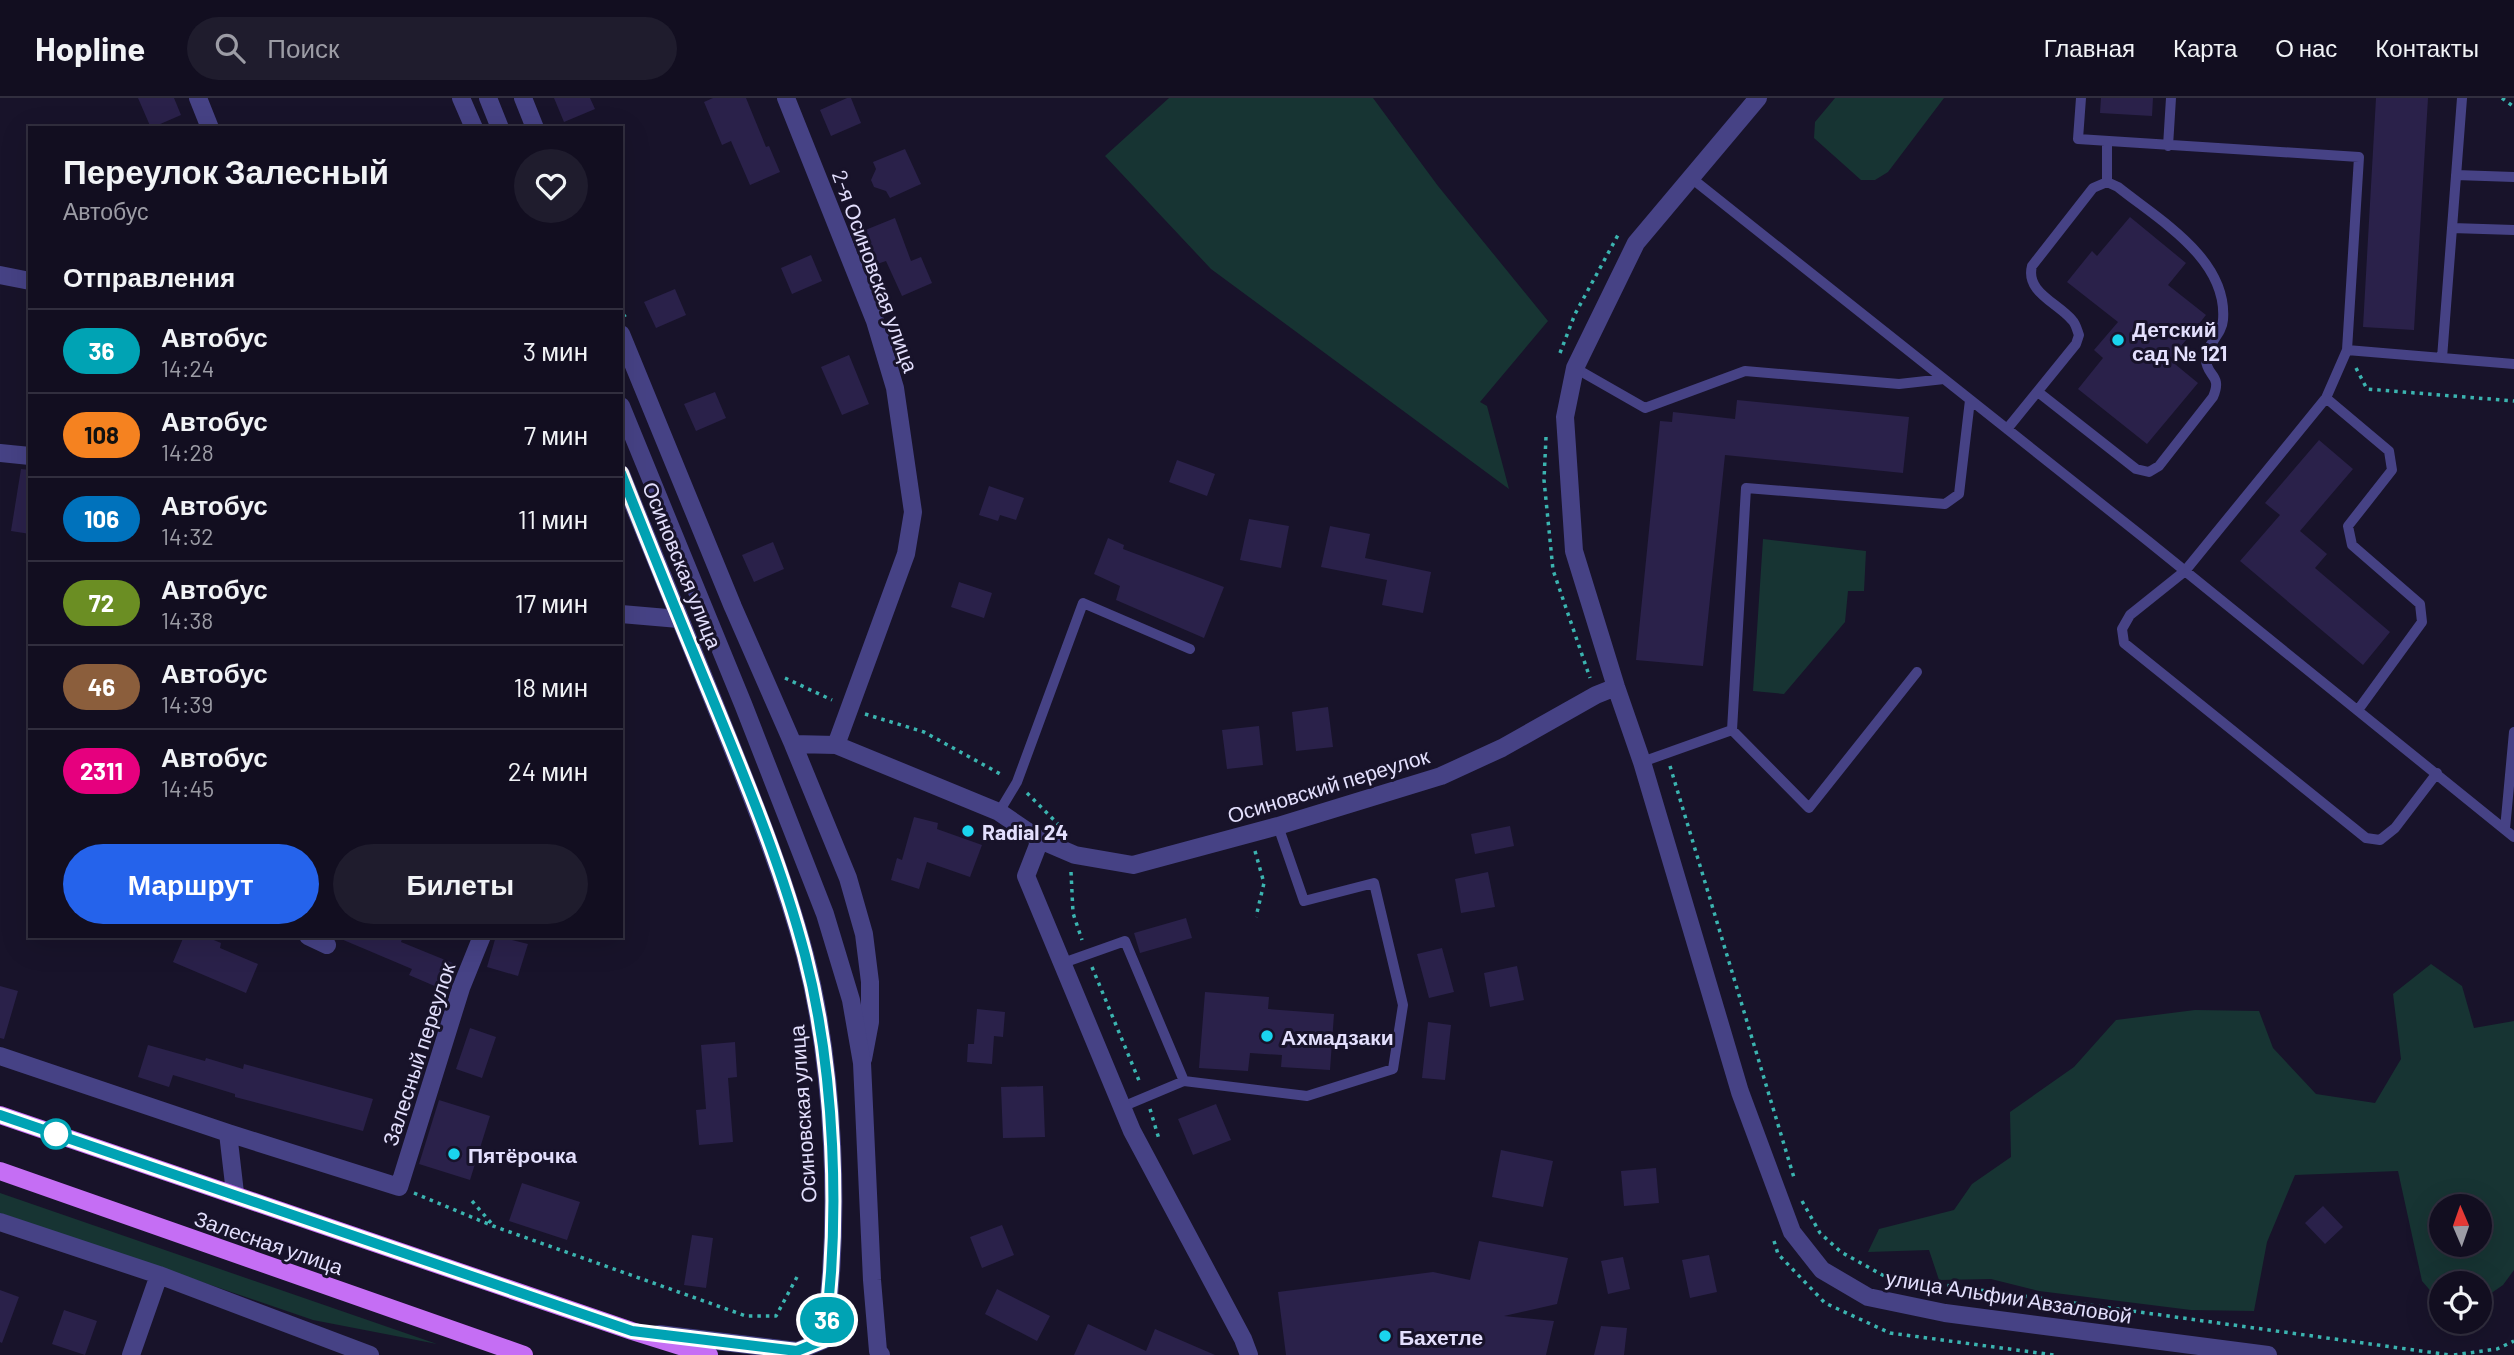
<!DOCTYPE html>
<html lang="ru">
<meta charset="utf-8">
<style>
:root{--surface:#120e20;--page:#1f1c2d;--text:#f1f3f6;--muted:#9c9ca5;--line:#312e3e;--accent:#2563eb}
body{margin:0;font-family:Barlow,sans-serif;background:var(--page);color:var(--text);height:100vh;display:flex;flex-direction:column;font-size:26px;white-space:nowrap}
*{box-sizing:border-box;margin:0}
p{font-size:23px;color:var(--muted)}
.icon{flex:none;width:38px;height:38px;fill:none;stroke:currentColor;stroke-width:2;stroke-linecap:round;stroke-linejoin:round}
.map{position:relative;flex:1;overflow:hidden}
.panel{position:absolute;left:28px;top:28px;width:595px;height:812px;display:flex;flex-direction:column;background:var(--surface);border-radius:0px;box-shadow:0 7px 28px #0002,0 0 0 2px var(--line)}
.panel>*{flex:none}
.badge{padding:0 14px;border-radius:23px;font-size:24px;line-height:46px}
.needle{width:46px;rotate:358deg}
.tools{position:absolute;left:2429px;top:1096px;display:grid;gap:14px}
.tools a{display:grid;place-items:center;width:63px;height:63px;border-radius:50%;background:var(--surface);box-shadow:0 7px 28px #0002,0 0 0 2px var(--line);font-size:35px}
.map>.badge{position:absolute;translate:-50% -50%;box-shadow:0 0 0 4px #fff}
h2{padding:0 35px;font-size:26px;line-height:63px}
.round{display:grid;place-items:center;flex:none;width:74px;height:74px;border-radius:37px;background:var(--page)}
.headline{display:flex;align-items:center;justify-content:space-between;height:119px;padding:0 35px}
h1{font-size:33px;font-weight:700;line-height:52px}
.primary-button{display:flex;gap:14px;margin-top:auto;padding:14px 35px}
.primary-button a{flex:1;height:80px;border-radius:42px;background:var(--accent);color:#fff;font-size:28px;font-weight:700;line-height:80px;text-align:center}
.primary-button a+a{background:var(--page);color:var(--text)}
ul{padding:0;list-style:none}
li{display:flex;align-items:center;gap:21px;height:84px;padding:0 35px;border-top:2px solid var(--line)}
li div{flex:1}
li b{display:block;font-size:26px}
li em{font-style:normal}
li .badge{min-width:77px;font-weight:700;text-align:center}
header{display:flex;align-items:center;gap:42px;box-sizing:border-box;height:98px;padding:0 35px;background:var(--surface);border-bottom:2px solid var(--line)}
header strong{font-size:33px}
nav{display:flex;gap:38px;margin-inline-start:auto;font-size:24px}
.search{width:490px;height:63px;background:var(--page);display:flex;align-items:center;gap:18px;box-sizing:border-box;padding:0 24px;border-radius:38px;color:var(--muted);font-size:26px}
.map>svg:first-child{display:block}
</style>
<header>
<strong>Hopline</strong>
<div class="search"><svg class="icon" aria-label="search" viewBox="0 0 24 24"><circle cx="10" cy="10" r="6"/><path d="M15 15l6 6"/></svg>Поиск</div>
<nav><a>Главная</a><a>Карта</a><a>О нас</a><a>Контакты</a></nav>
</header>
<div class="map">
<svg width="2514" height="1257" viewBox="0 0 2514 1257">
<rect width="100%" height="100%" fill="#18132a"/>
<path fill="#173433" fill-rule="evenodd" d="M 1169,0 L 1373,0 L 1438,88 L 1548,223 L 1480,304 L 1487,308 L 1509,391 L 1211,171 L 1105,58 Z
M 1835,0 L 1944,0 L 1888,74 L 1875,82 L 1861,82 L 1814,40 L 1815,24 Z
M 1763,441 L 1866,453 L 1864,493 L 1848,493 L 1845,524 L 1784,596 L 1753,593 Z
M 2431,866 L 2462,888 L 2474,930 L 2514,923 L 2514,1172 L 2503,1187 L 2480,1203 L 2480,1185 L 2441,1185 L 2441,1205 L 2422,1183 L 2398,1073 L 2295,1077 L 2267,1144 L 2254,1213 L 2191,1212 L 2039,1193 L 1991,1181 L 1939,1182 L 1929,1152 L 1868,1154 L 1879,1131 L 1954,1112 L 1972,1086 L 2011,1059 L 2010,1014 L 2074,969 L 2116,922 L 2195,912 L 2259,913 L 2273,950 L 2316,996 L 2375,1005 L 2401,961 L 2393,896 ZM 2441,1108 L 2480,1108 L 2480,1146 L 2441,1146 Z
M 0,1095 L 437,1246 L 313,1222 L 0,1115 Z"/>
<path fill="#2a214a" d="M 138,0 L 174,0 L 181,17 L 151,30 Z
M 554,0 L 590,0 L 595,11 L 564,24 Z
M 713,0 L 746,0 L 766,49 L 769,48 L 780,74 L 750,87 L 731,43 L 722,47 L 704,4 Z
M 847,0 L 851,0 L 861,25 L 831,38 L 820,12 Z
M 2101,0 L 2153,0 L 2152,18 L 2100,15 Z
M 2376,0 L 2428,0 L 2414,232 L 2363,229 Z
M 905,51 L 921,86 L 890,100 L 886,93 L 874,89 L 871,82 L 876,71 L 873,64 Z
M 2130,119 L 2186,165 L 2168,187 L 2206,217 L 2170,262 L 2198,285 L 2147,346 L 2078,291 L 2103,260 L 2094,252 L 2118,224 L 2067,184 L 2092,153 L 2097,158 Z
M 895,120 L 911,163 L 921,159 L 932,185 L 902,198 L 886,163 L 874,167 L 858,135 Z
M 811,157 L 822,183 L 792,196 L 781,170 Z
M 675,191 L 686,217 L 656,230 L 644,204 Z
M 849,257 L 869,306 L 842,317 L 821,269 Z
M 715,294 L 726,320 L 696,333 L 684,306 Z
M 1737,302 L 1909,319 L 1903,375 L 1725,357 L 1703,568 L 1636,562 L 1660,323 L 1672,324 L 1673,314 L 1735,321 Z
M 2319,342 L 2353,371 L 2300,433 L 2327,456 L 2315,470 L 2390,534 L 2363,567 L 2240,463 L 2280,417 L 2265,405 Z
M 1177,362 L 1215,376 L 1207,398 L 1169,384 Z
M 21,371 L 30,372 L 30,436 L 11,433 Z
M 989,388 L 1024,400 L 1016,422 L 1000,417 L 998,423 L 979,417 Z
M 1249,421 L 1289,428 L 1281,470 L 1240,462 Z
M 1330,428 L 1370,436 L 1365,460 L 1431,474 L 1423,515 L 1382,507 L 1387,482 L 1321,469 Z
M 1108,440 L 1124,447 L 1123,451 L 1224,489 L 1204,540 L 1116,502 L 1120,488 L 1094,476 Z
M 773,444 L 784,471 L 754,484 L 742,457 Z
M 959,484 L 992,495 L 984,520 L 951,509 Z
M 1328,609 L 1333,649 L 1296,653 L 1292,614 Z
M 1259,628 L 1263,667 L 1227,671 L 1222,632 Z
M 914,719 L 938,725 L 937,731 L 982,747 L 970,779 L 927,764 L 919,791 L 891,782 L 897,760 L 902,762 Z
M 1510,728 L 1514,748 L 1475,756 L 1471,736 Z
M 1488,774 L 1495,809 L 1461,815 L 1455,781 Z
M 1186,820 L 1192,840 L 1140,855 L 1134,835 Z
M 184,838 L 204,838 L 221,845 L 220,850 L 258,866 L 246,895 L 173,864 Z
M 334,838 L 403,838 L 401,844 L 455,866 L 444,892 L 409,877 L 412,871 Z
M 496,838 L 528,846 L 518,878 L 487,869 Z
M 1442,850 L 1454,894 L 1429,900 L 1417,856 Z
M 1517,868 L 1524,902 L 1490,909 L 1484,875 Z
M 0,888 L 18,893 L 4,941 L 0,940 Z
M 1205,894 L 1269,899 L 1268,911 L 1334,916 L 1330,972 L 1281,969 L 1282,957 L 1250,955 L 1248,973 L 1199,970 Z
M 977,911 L 1005,914 L 1003,939 L 994,938 L 992,966 L 967,964 L 968,946 L 974,946 Z
M 1428,924 L 1451,927 L 1445,982 L 1422,980 Z
M 470,930 L 496,939 L 482,980 L 456,971 Z
M 735,944 L 737,979 L 728,980 L 733,1044 L 699,1047 L 696,1012 L 706,1011 L 701,947 Z
M 148,947 L 205,963 L 206,960 L 243,971 L 244,966 L 373,1001 L 363,1033 L 235,999 L 235,996 L 173,977 L 169,989 L 138,979 Z
M 1043,988 L 1045,1039 L 1003,1040 L 1001,989 Z
M 439,1002 L 490,1018 L 470,1082 L 419,1066 Z
M 1216,1006 L 1231,1042 L 1193,1057 L 1178,1021 Z
M 1501,1052 L 1553,1063 L 1543,1109 L 1492,1099 Z
M 1656,1070 L 1659,1105 L 1624,1108 L 1621,1073 Z
M 522,1085 L 580,1104 L 567,1142 L 509,1123 Z
M 2323,1108 L 2343,1129 L 2325,1146 L 2305,1125 Z
M 1002,1127 L 1014,1157 L 982,1170 L 970,1139 Z
M 692,1137 L 713,1140 L 706,1190 L 684,1187 Z
M 1479,1143 L 1568,1160 L 1557,1206 L 1504,1218 L 1554,1223 L 1546,1257 L 1286,1257 L 1278,1194 L 1433,1174 L 1470,1182 Z
M 1709,1157 L 1717,1194 L 1690,1200 L 1682,1162 Z
M 1623,1159 L 1630,1191 L 1608,1196 L 1601,1163 Z
M 997,1191 L 1050,1218 L 1037,1243 L 985,1216 Z
M 0,1192 L 19,1199 L 2,1245 L 0,1244 Z
M 64,1212 L 97,1223 L 85,1257 L 52,1246 Z
M 1088,1226 L 1146,1253 L 1155,1231 L 1215,1257 L 1074,1257 Z
M 1601,1228 L 1627,1230 L 1624,1257 L 1594,1257 Z"/>
<g fill="none" stroke-linecap="round" stroke-linejoin="round">
<path stroke="#3bb4b0" stroke-width="3.5" stroke-dasharray="3.5 5" stroke-linecap="butt" d="M 2502,0 L 2514,9
M 621,209 L 625,219
M 1560,255 L 1575,216 L 1618,137
M 2356,270 L 2367,291 L 2514,303
M 1546,339 L 1544,382 L 1553,472 L 1590,580
M 785,580 L 832,602
M 865,616 L 924,634 L 1004,678
M 1670,668 L 1795,1083
M 1027,695 L 1061,729
M 1255,753 L 1264,785 L 1256,819
M 1071,774 L 1073,815 L 1082,842
M 1092,869 L 1140,985
M 1150,1011 L 1159,1041
M 414,1095 L 493,1128 L 746,1218 L 776,1218 L 797,1179
M 472,1103 L 492,1126
M 1802,1103 L 1820,1135 L 1841,1154 L 1886,1179 L 2450,1257
M 1774,1143 L 1778,1156 L 1825,1205 L 1890,1235 L 2054,1257
M 2454,1257 L 2497,1251 L 2514,1243"/>
<path stroke="#464285" stroke-width="10" d="M 2081,0 L 2078,41 L 2359,59 L 2347,252 L 2326,300 L 2185,473 L 2130,517 L 2122,531 L 2124,545 L 2366,740 L 2380,742 L 2395,730 L 2437,675
M 2168,48 L 2171,0
M 2456,77 L 2514,79
M 1690,79 L 2148,443 L 2514,739
M 2452,130 L 2514,132
M 2347,252 L 2514,266
M 2442,260 L 2462,0
M 1575,270 L 1645,310 L 1745,273 L 1899,286 L 1944,281
M 2038,294 L 2136,371 L 2149,374 L 2159,368 L 2213,299 C 2223,276 2206,279 2206,261 C 2206,246 2222,237 2223,222 C 2228,161 2159,122 2118,89 L 2107,84
M 2326,300 L 2389,353 L 2392,372 L 2348,428 L 2352,447 L 2420,506 L 2422,524 L 2358,612
M 2007,331 L 2076,246 L 2079,237 C 2077,232 2076,226 2072,222 C 2058,205 2025,194 2032,168 L 2093,90 L 2107,84 L 2107,43
M 1732,632 L 1809,710 L 1917,574
M 1642,664 L 1732,632 L 1746,390 L 1945,406 L 1959,396 L 1970,302
M 999,714 L 1017,684 L 1083,505 L 1190,551
M 2505,731 L 2514,634
M 1063,865 L 1125,843 L 1184,983
M 1122,1009 L 1184,983 L 1307,998 L 1393,971 L 1403,907 L 1374,785 L 1304,803 L 1278,728"/>
<path stroke="#464285" stroke-width="18" d="M 198,0 L 210,30
M 523,0 L 535,30
M 786,0 L 875,223 L 895,290 L 913,414 L 906,456 L 836,647
M 1758,0 L 1636,145 L 1575,270 L 1565,319 L 1574,453 L 1616,589 L 1642,664 L 1740,994 L 1792,1134 L 1822,1172 L 1868,1199 L 1945,1215 L 2268,1257
M 0,177 L 30,183
M 621,236 L 733,509 L 793,646 L 848,780 L 864,836 L 870,884 L 870,924 L 863,961
M 0,355 L 30,358
M 621,516 L 679,521
M 793,646 L 836,647 L 999,714 L 1040,742 L 1075,757 L 1133,767 L 1278,728 L 1441,678 L 1502,650 L 1596,597 L 1616,589
M 1040,742 L 1026,778 L 1132,1033 L 1243,1241 L 1249,1257
M 308,838 L 327,847
M 0,958 L 228,1035 L 399,1089 L 461,890 L 482,838
M 228,1035 L 235,1095
M 0,1124 L 159,1177 L 370,1257
M 131,1257 L 159,1177"/>
<path stroke="#464285" stroke-width="18" d="M 461,0 L 474,30
M 488,0 L 500,30
M 621,308 L 743,606 L 825,816 L 851,902 L 862,965 L 872,1182 L 878,1253 L 881,1257
M 621,376 C 652,453 683,530 715,607 C 748,689 782,771 805,857 C 835,972 841,1124 824,1242 L 797,1253 L 659,1236"/>
<path stroke="#c56ef4" stroke-width="18" d="M 0,1017 L 632,1233 L 709,1257
M 0,1073 L 524,1257"/>
</g>
<g fill="none" stroke-linecap="round" stroke-linejoin="round">
<g stroke="#fff" stroke-width="16">
<path id="line" d="M 0,1017 L 632,1233 L 797,1253 L 824,1242 C 841,1122 835,973 805,857 C 782,769 747,685 713,602 C 682,527 651,451 621,375"/>
</g>
<use href="#line" stroke="#00a3b4" stroke-width="10"/>
</g>
<g fill="#1ad4ee" stroke="#18132a" stroke-width="2.5">
<circle cx="2118" cy="242" r="7"/>
<circle cx="968" cy="733" r="7"/>
<circle cx="1267" cy="938" r="7"/>
<circle cx="454" cy="1056" r="7"/>
<circle cx="1385" cy="1238" r="7"/>
</g>
<circle fill="#fff" stroke="#00a3b4" stroke-width="3.5" cx="56" cy="1036" r="14"/>
<g text-anchor="middle" dominant-baseline="central" stroke-width="6" stroke-linejoin="round" paint-order="stroke">
<g font-size="21" fill="#e3dffd" stroke="#18132a">
<text transform="translate(876 173) rotate(70)">2-я Осиновская улица</text>
<text transform="translate(683 467) rotate(68)">Осиновская улица</text>
<text transform="translate(1328 687) rotate(-17)">Осиновский переулок</text>
<text transform="translate(418 956) rotate(-72)">Залесный переулок</text>
<text transform="translate(802 1016) rotate(-94)">Осиновская улица</text>
<text transform="translate(269 1144) rotate(19)">Залесная улица</text>
<text transform="translate(2009 1198) rotate(9)">улица Альфии Авзаловой</text>
</g>
<g font-size="21" font-weight="bold" fill="#e3dffd" stroke="#18132a" text-anchor="start">
<text x="2132" y="230">Детский<tspan x="2132" dy="24">сад № 121</tspan></text>
<text x="982" y="733">Radial 24</text>
<text x="1281" y="938">Ахмадзаки</text>
<text x="468" y="1056">Пятёрочка</text>
<text x="1399" y="1238">Бахетле</text>
</g>
</g>
</svg>
<div class="tools">
<a><svg class="needle" viewBox="-14 -14 28 28"><path d="M0-13l5 13h-10z" fill="#e53935"/><path d="M0 13l5-13h-10z" fill="#9c9ca5"/></svg></a>
<a><svg class="icon" aria-label="locate" viewBox="0 0 24 24"><circle cx="12" cy="12" r="6"/><path d="M12 2v4M12 18v4M2 12h4M18 12h4"/></svg></a>
</div>
<b class="badge" style="left:827px;top:1222px;background:#00a3b4;color:#fff">36</b>
<section class="panel">
<div class="headline"><div><h1>Переулок Залесный</h1><p>Автобус</p></div><a class="round"><svg class="icon" aria-label="heart" viewBox="0 0 24 24"><path d="M12 20l-8-8c-3-5 5-10 8-4 3-6 11-1 8 4z"/></svg></a></div>
<h2>Отправления</h2>
<ul>
<li><span class="badge" style="background:#00a3b4;color:#fff">36</span><div><b>Автобус</b><p>14:24</p></div><em>3 мин</em></li>
<li><span class="badge" style="background:#f58220;color:#111">108</span><div><b>Автобус</b><p>14:28</p></div><em>7 мин</em></li>
<li><span class="badge" style="background:#0072bc;color:#fff">106</span><div><b>Автобус</b><p>14:32</p></div><em>11 мин</em></li>
<li><span class="badge" style="background:#6b8e23;color:#fff">72</span><div><b>Автобус</b><p>14:38</p></div><em>17 мин</em></li>
<li><span class="badge" style="background:#8b5e3c;color:#fff">46</span><div><b>Автобус</b><p>14:39</p></div><em>18 мин</em></li>
<li><span class="badge" style="background:#e6007e;color:#fff">2311</span><div><b>Автобус</b><p>14:45</p></div><em>24 мин</em></li>
</ul>
<div class="primary-button"><a>Маршрут</a><a>Билеты</a></div>
</section>
</div>
